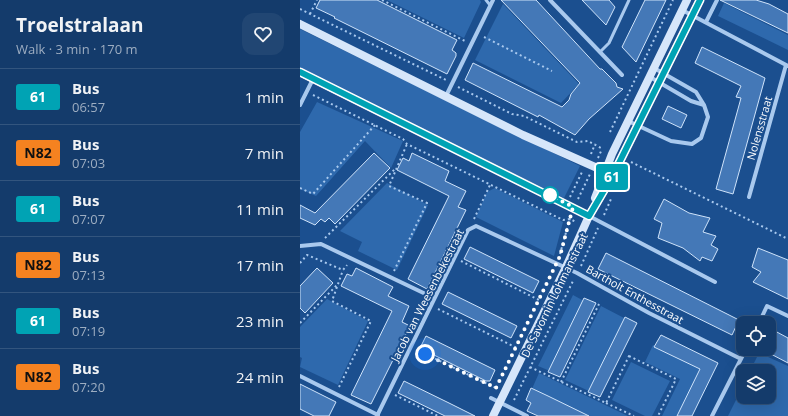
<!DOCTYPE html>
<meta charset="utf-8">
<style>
:root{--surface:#143b6b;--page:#214673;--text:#f1f3f6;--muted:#9dadc1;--line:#33557e}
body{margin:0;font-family:"Open Sans",sans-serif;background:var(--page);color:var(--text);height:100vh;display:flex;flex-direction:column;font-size:15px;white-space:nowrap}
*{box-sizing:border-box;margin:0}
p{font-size:13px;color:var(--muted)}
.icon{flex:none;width:22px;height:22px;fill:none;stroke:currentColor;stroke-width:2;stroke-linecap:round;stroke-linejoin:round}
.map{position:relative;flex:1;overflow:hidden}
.details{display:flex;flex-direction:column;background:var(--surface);width:300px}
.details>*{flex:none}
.badge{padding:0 8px;border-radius:3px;font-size:14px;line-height:26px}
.fabs{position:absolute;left:436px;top:316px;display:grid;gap:8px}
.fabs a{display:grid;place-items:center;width:40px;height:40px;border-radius:8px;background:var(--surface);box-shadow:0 4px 16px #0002,0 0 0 1px var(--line);font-size:20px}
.you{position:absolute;width:20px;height:20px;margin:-10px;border:3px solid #fff;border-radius:50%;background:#1a73e8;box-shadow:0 0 0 6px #1a73e833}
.map>.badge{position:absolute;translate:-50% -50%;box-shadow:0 0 0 2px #fff}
.round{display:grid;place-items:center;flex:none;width:42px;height:42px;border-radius:12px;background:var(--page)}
.summary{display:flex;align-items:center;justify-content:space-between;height:68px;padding:0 16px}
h1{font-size:19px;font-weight:700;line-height:30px}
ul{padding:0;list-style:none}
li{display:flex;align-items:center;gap:12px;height:56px;padding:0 16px;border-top:1px solid var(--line)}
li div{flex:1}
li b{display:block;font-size:15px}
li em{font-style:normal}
li .badge{min-width:44px;font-weight:700;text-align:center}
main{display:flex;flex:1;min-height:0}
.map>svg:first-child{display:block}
</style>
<main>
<section class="details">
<div class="summary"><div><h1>Troelstralaan</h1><p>Walk · 3 min · 170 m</p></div><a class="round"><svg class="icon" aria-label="heart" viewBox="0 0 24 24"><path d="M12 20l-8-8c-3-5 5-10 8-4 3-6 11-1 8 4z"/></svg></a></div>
<ul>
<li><span class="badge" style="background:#00a3b4;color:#fff">61</span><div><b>Bus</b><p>06:57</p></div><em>1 min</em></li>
<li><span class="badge" style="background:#f58220;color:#111">N82</span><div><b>Bus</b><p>07:03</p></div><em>7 min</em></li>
<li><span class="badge" style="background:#00a3b4;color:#fff">61</span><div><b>Bus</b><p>07:07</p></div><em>11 min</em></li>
<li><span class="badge" style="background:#f58220;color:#111">N82</span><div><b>Bus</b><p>07:13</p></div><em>17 min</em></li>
<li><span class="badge" style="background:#00a3b4;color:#fff">61</span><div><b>Bus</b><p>07:19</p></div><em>23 min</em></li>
<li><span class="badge" style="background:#f58220;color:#111">N82</span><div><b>Bus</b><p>07:20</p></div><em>24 min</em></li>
</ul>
</section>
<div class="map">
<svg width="488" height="416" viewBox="0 0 488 416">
<rect width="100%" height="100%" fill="#1b4f8f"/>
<path fill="#2e69ad" d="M 87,0 L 180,0 L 181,2 L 164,38 Z
M 424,3 L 488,35 L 488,50 L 418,16 Z
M 203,4 L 279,84 L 261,103 L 175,60 Z
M 0,29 L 280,166 L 264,198 L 0,69 Z
M 17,102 L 103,141 L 91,168 L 65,141 L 16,196 L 0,189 L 0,132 Z
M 87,183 L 128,205 L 97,270 L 58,251 L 62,242 L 40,231 Z
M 195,188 L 263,222 L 254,256 L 176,217 L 187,192 Z
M 273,295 L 284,301 L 250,371 L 238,366 Z
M 27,299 L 68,321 L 38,385 L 0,367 L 2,358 L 0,357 L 0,327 Z
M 301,306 L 326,319 L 291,392 L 265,380 Z
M 353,345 L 403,370 L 380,416 L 362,416 L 380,379 L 345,362 Z
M 459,353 L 488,366 L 488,416 L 428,416 L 443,386 L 443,397 L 469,397 L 469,371 L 450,371 Z
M 331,362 L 370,381 L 352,416 L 345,416 L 312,400 Z
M 239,373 L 328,416 L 282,416 L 231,391 Z"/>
<path fill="#4478b7" stroke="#cfe3fa" d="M 20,0 L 77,0 L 157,40 L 152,50 L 156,53 L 156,56 L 147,74 L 34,18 L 35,17 L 16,8 Z
M 201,0 L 236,0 L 300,69 L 302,69 L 316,83 L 317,87 L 323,89 L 289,119 L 275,135 L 239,115 L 238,117 L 165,80 L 173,63 L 262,107 L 269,100 L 271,94 L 280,83 Z
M 282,0 L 309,0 L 315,7 L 306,25 Z
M 345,0 L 366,0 L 336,62 L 322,47 Z
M 420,0 L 456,0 L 469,4 L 488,14 L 488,33 Z
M 402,47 L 465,78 L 433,194 L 416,189 L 441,98 L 436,97 L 441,86 L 395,63 Z
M 368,106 L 387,115 L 381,128 L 362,119 Z
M 74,153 L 90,168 L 35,224 L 29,218 L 25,222 L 21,219 L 15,225 L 0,218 L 0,205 L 15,213 Z
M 112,153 L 149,171 L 145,181 L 166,191 L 158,207 L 166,210 L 127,289 L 108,279 L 149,196 L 97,170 L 103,158 L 109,161 Z
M 364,199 L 389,213 L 410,218 L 403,232 L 416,236 L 411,245 L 418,249 L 412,261 L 402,257 L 400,261 L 383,248 L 358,238 L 362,223 L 354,219 Z
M 170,247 L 239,281 L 233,293 L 164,259 Z
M 458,248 L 488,260 L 488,299 L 453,282 L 461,272 L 452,267 Z
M 306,253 L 439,320 L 432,335 L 298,269 Z
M 17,268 L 33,283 L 5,313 L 0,308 L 0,286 Z
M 56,268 L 93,287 L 88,296 L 109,306 L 102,322 L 110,326 L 71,404 L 51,395 L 92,311 L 41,286 L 47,274 L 52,276 Z
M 148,292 L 217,326 L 211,338 L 142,304 Z
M 284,298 L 296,303 L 260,377 L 248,372 Z
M 325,317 L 337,323 L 300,397 L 288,392 Z
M 475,331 L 488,338 L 488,363 L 469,353 L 469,334 L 473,336 Z
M 361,335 L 418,363 L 392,416 L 377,416 L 400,369 L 354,347 Z
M 126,336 L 195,370 L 190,381 L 186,381 L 120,348 Z
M 104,381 L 149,403 L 175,416 L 145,416 L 98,393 Z
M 0,384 L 36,402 L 29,416 L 14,416 L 0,409 Z
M 231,388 L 248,396 L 289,416 L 238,416 L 227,411 L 231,403 L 226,400 Z"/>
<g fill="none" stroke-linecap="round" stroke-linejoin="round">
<path stroke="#a9c9ee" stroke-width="2" stroke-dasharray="2 3" stroke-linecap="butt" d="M 82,0 L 165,41
M 0,9 L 146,80
M 10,14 L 17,0
M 184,37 L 252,71
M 158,87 L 212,114 L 224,116 L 277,142 L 288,141 L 303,149
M 13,95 L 103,139 L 107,144 L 263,220 L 270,219 L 276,222
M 310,132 L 373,0
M 291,154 L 295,144
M 298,158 L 302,149
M 331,162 L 488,239
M 0,188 L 13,194 L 75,125
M 270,197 L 282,172
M 278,199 L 290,174
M 304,215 L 311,199
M 174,219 L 190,185
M 25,238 L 96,168
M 260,254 L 270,218
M 161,261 L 239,300
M 0,263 L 7,255 L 43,270 L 47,265
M 281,266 L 298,228
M 94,271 L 127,203 L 89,186 L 107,144
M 138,309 L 217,348
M 0,323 L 37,285
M 117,350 L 196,388
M 329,356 L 376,379 L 358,416
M 230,367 L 306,403 L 330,354
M 261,382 L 299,304
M 39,387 L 71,321 L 32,301 L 43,270
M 95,395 L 138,416
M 214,400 L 274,279
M 306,403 L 334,416"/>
<path stroke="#a9c9ee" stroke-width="3" d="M 186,0 L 190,5
M 300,52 L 309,43 L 329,0"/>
<path stroke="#a9c9ee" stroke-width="4" d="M 250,0 L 322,75
M 382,10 L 488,66
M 406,22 L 417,0
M 350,77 L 391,101 L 404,105
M 146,96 L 193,0
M 0,105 L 13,79
M 328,121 L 371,141 L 392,144 L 401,138 L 408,117 L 404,105 L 396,92 L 354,68
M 449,197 L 486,65
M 289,216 L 415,282
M 0,246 L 21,244 L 134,298
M 459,323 L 467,306 L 488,316
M 0,376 L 78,415
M 191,398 L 227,416
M 77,416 L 168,230 L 176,226 L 277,273 L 349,313 L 441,359
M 412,416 L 446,349"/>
<path stroke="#d6e6fa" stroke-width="8" d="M 0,24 L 223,135 L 313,175
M 0,72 L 289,216
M 295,198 L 312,154 L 387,0
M 193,416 L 266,267 L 289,216 L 313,175 L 400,0"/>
</g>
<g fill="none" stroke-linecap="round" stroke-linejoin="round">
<g stroke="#fff" stroke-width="9">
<path id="line" d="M 0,72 L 289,216 L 313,175 L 400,0"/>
</g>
<use href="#line" stroke="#00a3b4" stroke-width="6"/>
<path stroke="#fff" stroke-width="4" stroke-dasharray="0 7.2" d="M 125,354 L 196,388 L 260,256 L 273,207 L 250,195"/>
</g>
<circle fill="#fff" stroke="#00a3b4" stroke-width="2" cx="250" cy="195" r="8"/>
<g text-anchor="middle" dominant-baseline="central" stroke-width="4" stroke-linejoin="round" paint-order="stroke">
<g font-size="11" fill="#fff" stroke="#1b4f8f">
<text transform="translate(459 128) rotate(-74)">Nolensstraat</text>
<text transform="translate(335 294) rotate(29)">Bartholt Enthesstraat</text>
<text transform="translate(127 295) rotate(-63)">Jacob van Weesenbekestraat</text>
<text transform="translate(254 295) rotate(-64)">De Savornin Lohmanstraat</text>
</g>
</g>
</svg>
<div class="fabs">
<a><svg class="icon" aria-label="locate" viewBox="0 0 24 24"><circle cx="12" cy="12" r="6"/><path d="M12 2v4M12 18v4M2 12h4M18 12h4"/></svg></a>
<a><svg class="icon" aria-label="layers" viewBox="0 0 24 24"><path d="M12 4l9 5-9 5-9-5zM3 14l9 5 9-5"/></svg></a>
</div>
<div class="you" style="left:125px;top:354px"></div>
<b class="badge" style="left:312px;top:177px;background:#00a3b4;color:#fff">61</b>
</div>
</main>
